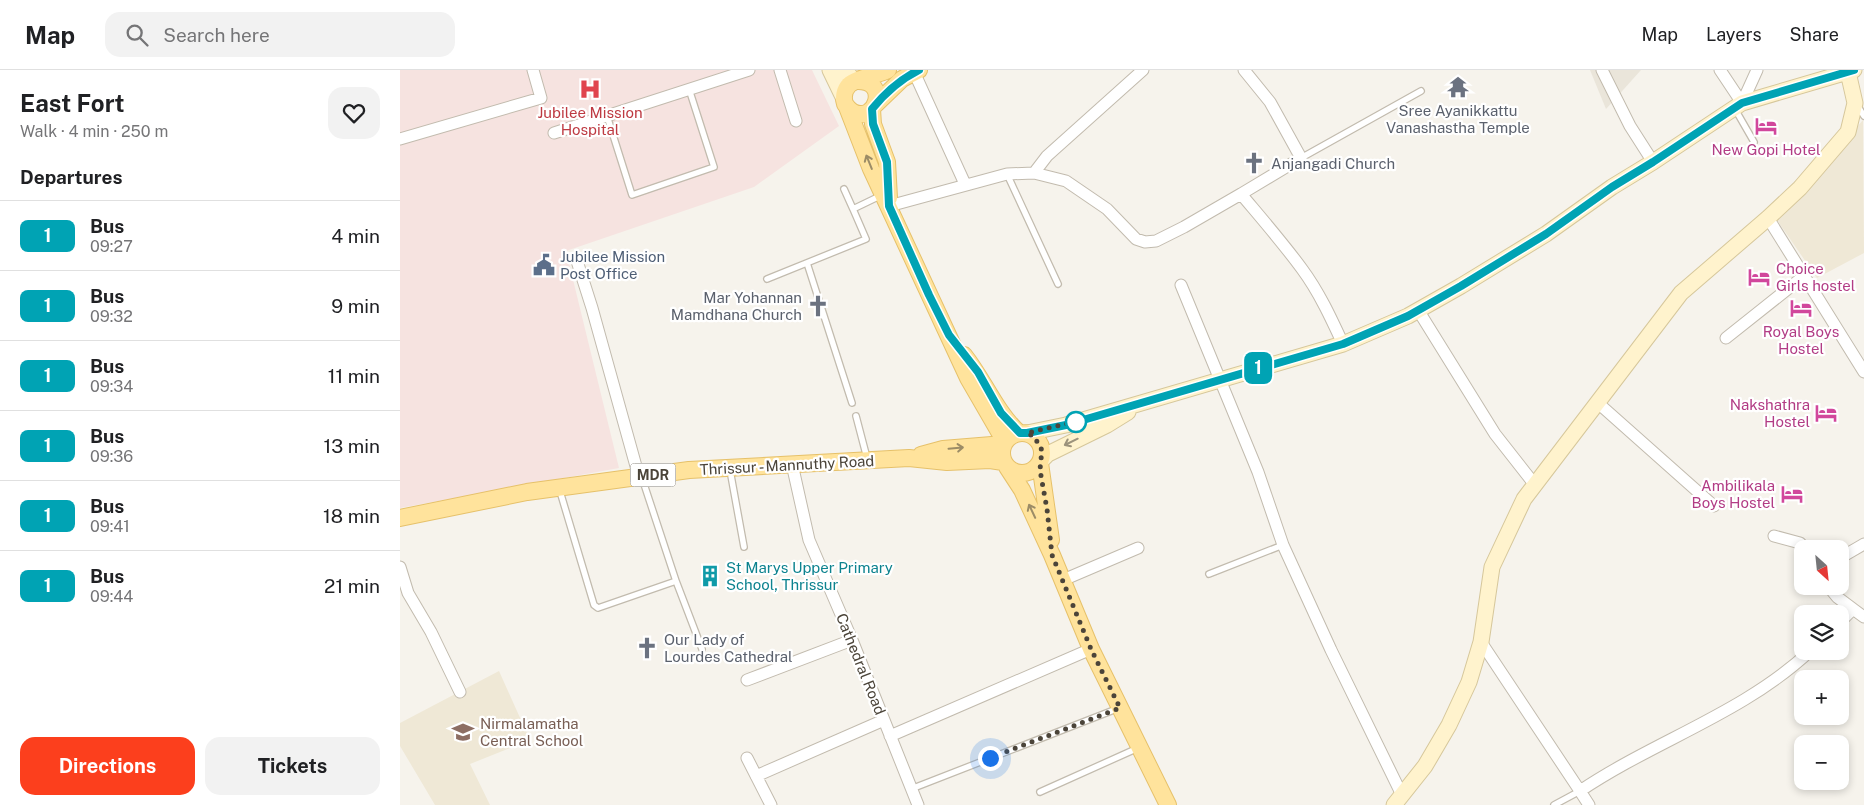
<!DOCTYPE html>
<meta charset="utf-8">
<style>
:root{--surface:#fff;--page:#f2f2f2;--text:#202124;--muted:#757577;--line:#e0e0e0;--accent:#fc3f1d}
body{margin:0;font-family:"Public Sans",sans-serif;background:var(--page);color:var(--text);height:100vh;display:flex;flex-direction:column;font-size:19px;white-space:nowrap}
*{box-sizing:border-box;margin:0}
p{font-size:16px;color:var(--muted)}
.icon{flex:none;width:28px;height:28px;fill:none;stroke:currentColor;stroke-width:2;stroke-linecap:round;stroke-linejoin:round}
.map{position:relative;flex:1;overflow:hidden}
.side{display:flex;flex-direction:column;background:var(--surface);width:400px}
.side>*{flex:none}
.badge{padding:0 10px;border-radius:8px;font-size:18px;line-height:32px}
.needle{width:32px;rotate:153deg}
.fabs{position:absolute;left:1394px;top:470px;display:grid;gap:10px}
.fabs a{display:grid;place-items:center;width:55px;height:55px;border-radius:10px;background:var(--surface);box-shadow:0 2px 8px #0003;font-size:25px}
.you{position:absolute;width:25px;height:25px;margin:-12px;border:4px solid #fff;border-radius:50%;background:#1a73e8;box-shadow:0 0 0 8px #1a73e833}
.map>.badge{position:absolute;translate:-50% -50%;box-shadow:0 0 0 2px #fff}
h2{padding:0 20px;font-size:19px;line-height:45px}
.round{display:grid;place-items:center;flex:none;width:52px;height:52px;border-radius:15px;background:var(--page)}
.headline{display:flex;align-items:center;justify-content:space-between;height:85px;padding:0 20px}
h1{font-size:24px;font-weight:700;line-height:38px}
.cta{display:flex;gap:10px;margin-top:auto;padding:10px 20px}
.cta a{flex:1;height:58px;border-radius:15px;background:var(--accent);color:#fff;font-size:20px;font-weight:700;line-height:58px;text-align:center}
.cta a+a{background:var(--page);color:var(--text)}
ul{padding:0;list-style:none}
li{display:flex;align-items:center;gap:15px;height:70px;padding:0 20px;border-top:1px solid var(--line)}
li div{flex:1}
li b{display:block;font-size:19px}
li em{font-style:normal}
li .badge{min-width:55px;font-weight:700;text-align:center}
header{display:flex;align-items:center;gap:30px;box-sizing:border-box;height:70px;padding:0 25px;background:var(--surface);border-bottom:1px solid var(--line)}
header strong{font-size:24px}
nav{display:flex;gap:28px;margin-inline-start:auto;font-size:18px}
.search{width:350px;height:45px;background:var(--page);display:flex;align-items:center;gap:12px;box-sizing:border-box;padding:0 18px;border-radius:15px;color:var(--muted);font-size:19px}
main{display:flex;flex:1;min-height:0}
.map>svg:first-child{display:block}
</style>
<header>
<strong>Map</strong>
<div class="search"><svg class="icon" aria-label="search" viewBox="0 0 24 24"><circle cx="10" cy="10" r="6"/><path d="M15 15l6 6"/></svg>Search here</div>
<nav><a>Map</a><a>Layers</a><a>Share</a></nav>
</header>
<main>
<section class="side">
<div class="headline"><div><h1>East Fort</h1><p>Walk · 4 min · 250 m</p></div><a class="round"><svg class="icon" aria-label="heart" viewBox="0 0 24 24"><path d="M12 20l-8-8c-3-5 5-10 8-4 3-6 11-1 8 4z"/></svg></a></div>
<h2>Departures</h2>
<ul>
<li><span class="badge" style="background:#00a3b4;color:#fff">1</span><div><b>Bus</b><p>09:27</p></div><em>4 min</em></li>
<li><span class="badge" style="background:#00a3b4;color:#fff">1</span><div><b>Bus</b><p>09:32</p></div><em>9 min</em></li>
<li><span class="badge" style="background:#00a3b4;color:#fff">1</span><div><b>Bus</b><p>09:34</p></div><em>11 min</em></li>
<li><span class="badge" style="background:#00a3b4;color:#fff">1</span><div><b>Bus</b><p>09:36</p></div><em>13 min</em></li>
<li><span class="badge" style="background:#00a3b4;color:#fff">1</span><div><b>Bus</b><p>09:41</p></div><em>18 min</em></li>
<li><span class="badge" style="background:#00a3b4;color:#fff">1</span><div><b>Bus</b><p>09:44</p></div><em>21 min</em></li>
</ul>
<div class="cta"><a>Directions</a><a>Tickets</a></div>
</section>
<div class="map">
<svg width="1464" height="735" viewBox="0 0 1464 735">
<rect width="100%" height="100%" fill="#f6f3ec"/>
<path fill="#eae5da" d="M 1190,0 L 1241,0 L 1206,39 Z"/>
<path fill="#efe8d6" d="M 1463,50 L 1464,183 L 1417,208 L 1377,150 Z
M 99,601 L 130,670 L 70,694 L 90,735 L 35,735 L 0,676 L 0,653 Z"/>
<path fill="#f6e3e0" d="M 0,0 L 412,0 L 439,56 L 354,117 L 166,181 L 219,398 L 0,438 Z"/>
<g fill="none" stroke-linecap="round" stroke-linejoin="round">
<g stroke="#c2bbae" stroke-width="8">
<path id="lane" d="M 1457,35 L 1464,46
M 1335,39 L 1354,72
M 207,46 L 232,125 L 314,97 L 289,19
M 901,88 L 1021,21
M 607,104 L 658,214
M 444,119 L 453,139
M 407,193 L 452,333
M 367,209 L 466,169 L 453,139 L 482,125
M 456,346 L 467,388
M 330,400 L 344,477
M 159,418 L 194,535 L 198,538 L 276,511 L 242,408
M 809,504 L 883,475
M 276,511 L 302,579
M 511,719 L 719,638
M 640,722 L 738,678
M 1154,735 L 1180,721"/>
</g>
<g stroke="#c2bbae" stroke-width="13">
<path id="street" d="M 380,0 L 396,51
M 1202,0 L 1230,56 L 1253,92
M 1320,0 L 1342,33
M 514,2 L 565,114
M 1342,33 L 1357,0
M 154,63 L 349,0
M 0,69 L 141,28 L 133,0
M 634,103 L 666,111 L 707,139 L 736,169 L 745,172 L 756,171 L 784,157 L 841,124 C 862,149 883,173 902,199 C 919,222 931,248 943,274
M 841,124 L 901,88 L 870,32 L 844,0
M 489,136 L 607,104 L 634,103 L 647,86 L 743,0
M 1368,148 L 1464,302
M 177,191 L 192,238 L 239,407
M 781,215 L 858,402 L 883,475 L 931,580 L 1002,725
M 1018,240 L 1095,364 L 1135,415
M 1326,268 L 1404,206
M 1198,333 L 1314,436
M 392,394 L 409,470 L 452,570 L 518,735
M 1374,466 L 1400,473 L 1405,479
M 1440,488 L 1464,474
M 0,497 L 8,523 L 31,562 L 60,622
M 663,510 L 738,478
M 1428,516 L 1437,527 L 1453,539
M 1440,552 L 1453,539 L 1464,547
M 1081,572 L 1180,721 C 1254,671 1344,643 1410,581
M 347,610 L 452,570
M 490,666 L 691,579
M 347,688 L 371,735
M 356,706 L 484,650
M 1180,721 L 1189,735"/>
</g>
<g stroke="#d6c79b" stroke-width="17">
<path id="secondary" d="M 430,0 L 444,29
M 445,0 L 455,12
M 627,363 L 666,355 L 943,274 L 1008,246 L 1061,216 L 1146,164 L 1212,117 L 1253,92 L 1342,33 L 1454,0
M 641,391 L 648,384 L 707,355 L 728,342
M 994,735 L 1025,696 L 1049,655 L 1069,612 L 1081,572 L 1092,497 L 1124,429 L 1281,223 L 1368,148 L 1400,118 L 1448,62 L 1455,33 L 1448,2"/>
</g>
<g stroke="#e6c16a" stroke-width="18">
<path id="primary" d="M 458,11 C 490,11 476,54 453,42 C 449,40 447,37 445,34 C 443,28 444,20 449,15 C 456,8 478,5 488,0
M 476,34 L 502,9 L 519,0
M 447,37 L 471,99 L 568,308 L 605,372
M 472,39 L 473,54 L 487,92 L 489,128
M 564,285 C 584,310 595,341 619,363
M602 383a20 20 0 1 1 40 0a20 20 0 1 1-40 0Z
M 521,385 L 543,379 L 604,374
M 640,393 L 651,470
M 607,397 L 622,420 L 652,485 L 691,579 L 768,735
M 0,448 L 127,422 L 289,400 L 509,388 L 547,392 L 590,390 L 603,392"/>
</g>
<use href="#lane" stroke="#fff" stroke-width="5.5"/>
<use href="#street" stroke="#fff" stroke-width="11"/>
<use href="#secondary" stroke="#fff3cd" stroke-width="15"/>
<use href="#primary" stroke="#ffe39c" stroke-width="16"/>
</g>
<defs><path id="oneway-shaft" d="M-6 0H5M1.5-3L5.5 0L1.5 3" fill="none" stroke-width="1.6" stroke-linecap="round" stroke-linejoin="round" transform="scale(1.25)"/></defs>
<g stroke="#9c8c66">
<use href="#oneway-shaft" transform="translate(469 92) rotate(-112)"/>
<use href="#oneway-shaft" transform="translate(556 378) rotate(-5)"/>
<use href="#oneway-shaft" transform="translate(632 441) rotate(-115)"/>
</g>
<use stroke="#9c937c" href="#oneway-shaft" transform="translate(671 372) rotate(154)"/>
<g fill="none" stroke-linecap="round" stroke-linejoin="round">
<g stroke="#fff" stroke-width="11">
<path id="line" d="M 519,0 C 501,9 485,23 472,39 L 473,54 L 487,92 L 489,136 L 529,225 L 549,265 L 578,302 L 601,343 L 620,363 L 627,363 L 666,355 L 943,274 L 1008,246 L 1061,216 L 1146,164 L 1212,117 L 1253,92 L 1342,33 L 1454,0"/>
</g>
<use href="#line" stroke="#00a3b4" stroke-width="8"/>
<path stroke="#4b4439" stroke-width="5" stroke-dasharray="0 9" d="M 590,688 L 720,638 L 691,579 L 652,485 L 647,439 L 641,406 L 640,393 L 642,384 L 641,377 L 633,366 L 627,363 L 682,350 L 676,352"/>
</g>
<defs>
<g id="temple-bare" transform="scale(1.725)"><path d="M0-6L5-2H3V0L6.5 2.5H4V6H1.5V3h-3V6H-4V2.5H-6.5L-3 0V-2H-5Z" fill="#6b7280" stroke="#fff" stroke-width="2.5" paint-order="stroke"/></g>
<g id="hospital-bare" transform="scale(1.725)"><path d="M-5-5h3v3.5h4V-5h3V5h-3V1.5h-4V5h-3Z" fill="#e0444e" stroke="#fff" stroke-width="2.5" paint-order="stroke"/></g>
<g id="hotel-bare" transform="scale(1.725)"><path d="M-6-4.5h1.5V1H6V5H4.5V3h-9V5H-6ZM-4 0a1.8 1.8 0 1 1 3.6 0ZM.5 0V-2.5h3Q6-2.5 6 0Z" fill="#d1479c" stroke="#fff" stroke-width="2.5" paint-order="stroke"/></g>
<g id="church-bare" transform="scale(1.725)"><path d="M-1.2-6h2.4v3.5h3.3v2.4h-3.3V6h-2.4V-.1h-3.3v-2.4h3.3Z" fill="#6b7280" stroke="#fff" stroke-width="2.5" paint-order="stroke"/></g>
<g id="civic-bare" transform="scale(1.725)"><path d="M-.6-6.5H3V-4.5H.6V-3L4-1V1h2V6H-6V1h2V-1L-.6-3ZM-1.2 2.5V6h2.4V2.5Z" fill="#5c6f8a" stroke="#fff" stroke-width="2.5" paint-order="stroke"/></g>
<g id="building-bare" transform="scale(1.725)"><path d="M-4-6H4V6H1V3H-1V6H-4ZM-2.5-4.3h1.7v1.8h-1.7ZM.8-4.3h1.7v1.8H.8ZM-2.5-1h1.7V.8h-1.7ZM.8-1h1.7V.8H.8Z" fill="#0f9aa8" stroke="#fff" stroke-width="2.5" paint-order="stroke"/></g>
<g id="school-bare" transform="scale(1.725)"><path d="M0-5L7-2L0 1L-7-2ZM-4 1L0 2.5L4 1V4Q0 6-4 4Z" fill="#8d6e63" stroke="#fff" stroke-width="2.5" paint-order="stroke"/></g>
</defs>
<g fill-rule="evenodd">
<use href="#temple-bare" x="1058" y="17"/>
<use href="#hospital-bare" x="190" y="19"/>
<use href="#hotel-bare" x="1366" y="56"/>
<use href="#church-bare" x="854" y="93"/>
<use href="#civic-bare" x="144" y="195"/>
<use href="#hotel-bare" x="1359" y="207"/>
<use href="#church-bare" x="418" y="236"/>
<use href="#hotel-bare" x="1401" y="238"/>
<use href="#hotel-bare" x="1426" y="343"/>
<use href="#hotel-bare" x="1392" y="424"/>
<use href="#building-bare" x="310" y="506"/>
<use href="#church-bare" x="247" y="578"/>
<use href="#school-bare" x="63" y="662"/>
</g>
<circle fill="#fff" stroke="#00a3b4" stroke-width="2.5" cx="676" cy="352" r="10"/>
<g text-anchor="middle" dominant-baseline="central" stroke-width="4.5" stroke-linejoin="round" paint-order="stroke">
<rect fill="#fff" stroke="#817c74" stroke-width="1" x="230.5" y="393.5" width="45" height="23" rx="4"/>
<g font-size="14" font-weight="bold" fill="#4b4439">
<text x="253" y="405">MDR</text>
</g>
<g font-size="15" fill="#5b616d" stroke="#fff" text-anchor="start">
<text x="1058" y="40" text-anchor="middle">Sree Ayanikkattu<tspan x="1058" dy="17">Vanashastha Temple</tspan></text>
<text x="871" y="93">Anjangadi Church</text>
<text x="402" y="227" text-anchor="end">Mar Yohannan<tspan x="402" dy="17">Mamdhana Church</tspan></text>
<text x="264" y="569">Our Lady of<tspan x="264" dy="17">Lourdes Cathedral</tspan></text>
</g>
<g font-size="15" fill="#be3a42" stroke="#fff">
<text x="190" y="42">Jubilee Mission<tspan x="190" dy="17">Hospital</tspan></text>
</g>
<g font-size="15" fill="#b23c85" stroke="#fff">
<text x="1366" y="79">New Gopi Hotel</text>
<text x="1376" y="198" text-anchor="start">Choice<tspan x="1376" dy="17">Girls hostel</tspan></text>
<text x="1401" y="261">Royal Boys<tspan x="1401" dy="17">Hostel</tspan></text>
<text x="1410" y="334" text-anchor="end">Nakshathra<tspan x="1410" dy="17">Hostel</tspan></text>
<text x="1375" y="415" text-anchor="end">Ambilikala<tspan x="1375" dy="17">Boys Hostel</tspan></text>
</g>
<g font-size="15" fill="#4e5e75" stroke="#fff" text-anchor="start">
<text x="160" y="186">Jubilee Mission<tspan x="160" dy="17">Post Office</tspan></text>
</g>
<g font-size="15" fill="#4b4439" stroke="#fff">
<text transform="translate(387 395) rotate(-3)">Thrissur - Mannuthy Road</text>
<text transform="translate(461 594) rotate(68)">Cathedral Road</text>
</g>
<g font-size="15" fill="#0d838f" stroke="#fff" text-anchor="start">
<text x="326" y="497">St Marys Upper Primary<tspan x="326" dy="17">School, Thrissur</tspan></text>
</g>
<g font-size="15" fill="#785e54" stroke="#fff" text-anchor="start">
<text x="80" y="653">Nirmalamatha<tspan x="80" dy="17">Central School</tspan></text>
</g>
</g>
</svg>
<div class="fabs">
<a><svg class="needle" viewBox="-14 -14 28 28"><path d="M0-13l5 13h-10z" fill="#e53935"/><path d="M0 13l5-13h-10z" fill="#757577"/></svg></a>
<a><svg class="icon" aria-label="layers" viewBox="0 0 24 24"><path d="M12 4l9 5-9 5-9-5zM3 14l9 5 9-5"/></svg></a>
<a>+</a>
<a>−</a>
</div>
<div class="you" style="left:590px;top:688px"></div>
<b class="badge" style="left:858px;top:298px;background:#00a3b4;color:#fff">1</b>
</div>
</main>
